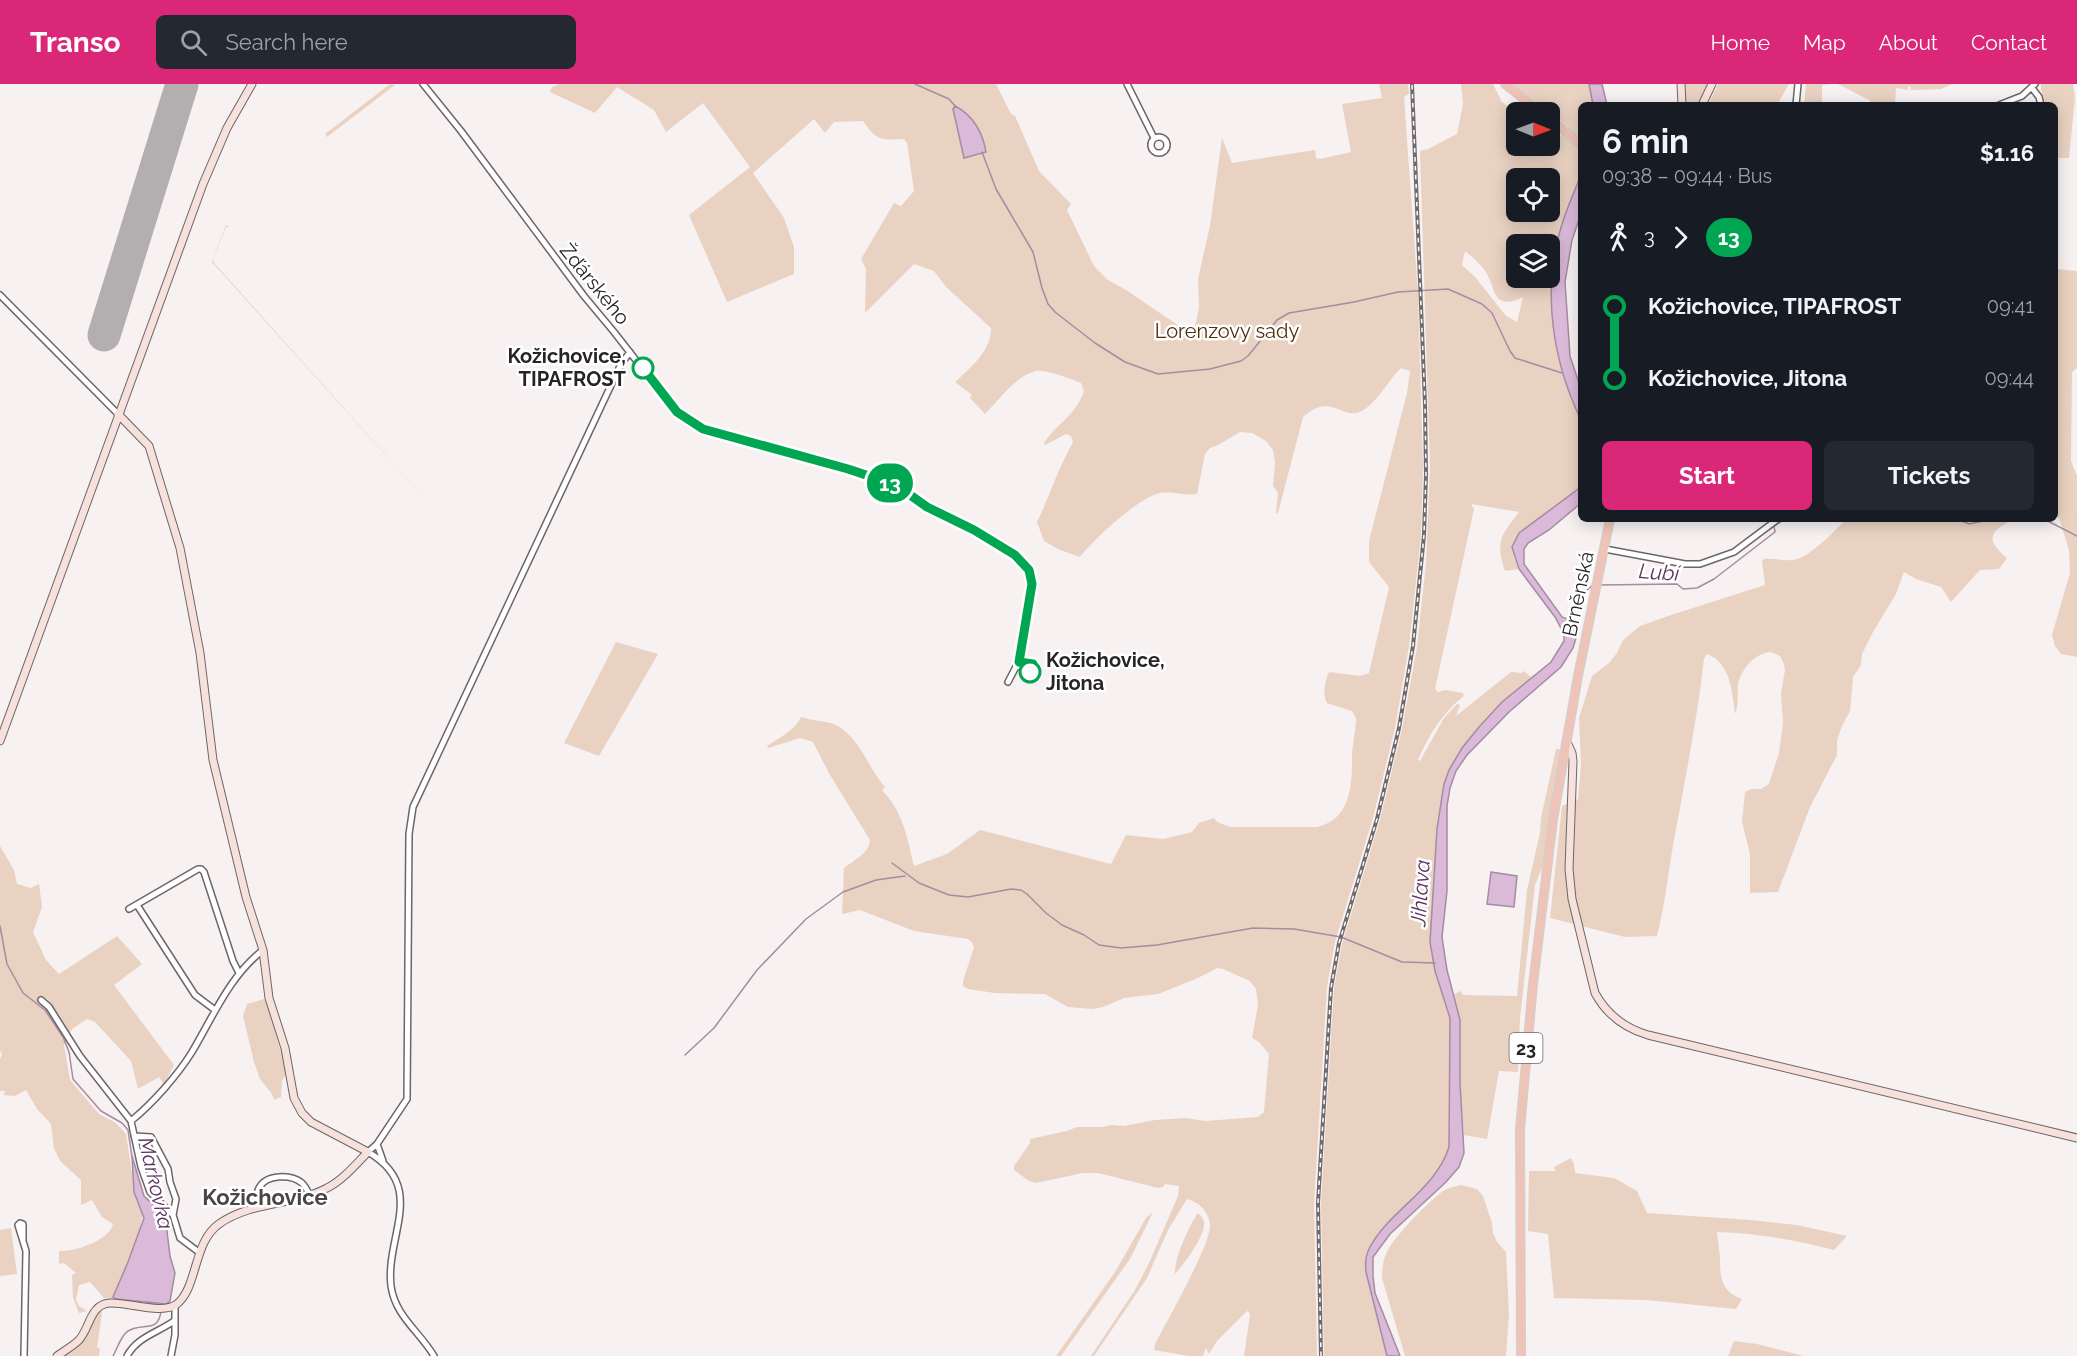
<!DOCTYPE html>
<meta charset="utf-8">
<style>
:root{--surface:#171b24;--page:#242831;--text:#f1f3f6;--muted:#9ea1a6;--accent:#db2777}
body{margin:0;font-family:Raleway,sans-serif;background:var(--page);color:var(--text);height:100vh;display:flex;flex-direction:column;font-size:22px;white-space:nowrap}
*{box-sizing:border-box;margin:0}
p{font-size:20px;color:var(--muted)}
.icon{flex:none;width:33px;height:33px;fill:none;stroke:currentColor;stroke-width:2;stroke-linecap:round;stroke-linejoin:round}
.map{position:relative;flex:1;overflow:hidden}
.drawer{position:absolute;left:1578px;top:18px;width:480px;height:420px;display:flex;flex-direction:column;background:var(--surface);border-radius:9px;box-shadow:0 3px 15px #0003}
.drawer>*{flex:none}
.badge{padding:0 12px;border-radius:20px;font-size:21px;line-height:39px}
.needle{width:39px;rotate:91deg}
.controls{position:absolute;left:1506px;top:18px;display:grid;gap:12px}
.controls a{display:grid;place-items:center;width:54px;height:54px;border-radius:9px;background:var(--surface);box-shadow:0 3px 15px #0003;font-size:30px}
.map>.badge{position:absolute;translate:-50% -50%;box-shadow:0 0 0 3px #fff}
.legs{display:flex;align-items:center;gap:9px;height:66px;padding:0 24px;font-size:20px}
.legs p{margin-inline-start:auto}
.overview{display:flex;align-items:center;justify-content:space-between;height:102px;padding:0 24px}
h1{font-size:33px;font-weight:700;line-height:45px}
.button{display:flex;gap:12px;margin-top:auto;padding:12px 24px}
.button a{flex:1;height:69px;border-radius:9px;background:var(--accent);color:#fff;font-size:24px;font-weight:700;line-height:69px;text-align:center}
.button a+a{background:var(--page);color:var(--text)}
ul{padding:0 24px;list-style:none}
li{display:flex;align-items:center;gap:21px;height:72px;font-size:22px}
li i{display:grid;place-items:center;width:9px;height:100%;margin:0 8px;background:currentColor}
li i::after{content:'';width:15px;height:15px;margin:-8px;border:4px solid;border-radius:50%;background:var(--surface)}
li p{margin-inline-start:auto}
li:first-child i{background:linear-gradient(#0000 50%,currentColor 0)}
li:last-child i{background:linear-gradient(currentColor 50%,#0000 0)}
header{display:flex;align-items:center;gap:36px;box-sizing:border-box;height:84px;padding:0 30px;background:var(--accent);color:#fff}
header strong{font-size:28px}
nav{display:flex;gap:33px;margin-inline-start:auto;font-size:21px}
.search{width:420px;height:54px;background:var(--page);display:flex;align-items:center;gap:15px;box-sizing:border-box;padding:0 21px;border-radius:9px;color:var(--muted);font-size:22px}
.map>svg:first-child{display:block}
</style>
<header>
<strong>Transo</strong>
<div class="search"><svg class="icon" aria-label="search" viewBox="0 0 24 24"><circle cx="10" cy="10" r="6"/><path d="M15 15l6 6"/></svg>Search here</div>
<nav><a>Home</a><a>Map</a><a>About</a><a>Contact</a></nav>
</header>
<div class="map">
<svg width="2077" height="1272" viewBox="0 0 2077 1272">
<rect width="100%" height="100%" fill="#f7f1f2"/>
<path fill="#e9d2c2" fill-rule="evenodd" d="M 390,0 L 395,1 L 327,53 L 325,50 Z
M 559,0 L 996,0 L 1011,30 L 1015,32 L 1039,87 L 1071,120 L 1067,126 L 1094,182 L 1108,196 L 1126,206 L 1185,246 L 1194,247 L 1199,224 L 1198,195 L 1210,142 L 1222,54 L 1232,79 L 1315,66 L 1316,74 L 1320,75 L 1351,68 L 1342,20 L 1382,14 L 1379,0 L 1408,0 L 1409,10 L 1404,13 L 1418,210 L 1423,383 L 1421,451 L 1409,562 L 1395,644 L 1373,734 L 1335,858 L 1327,903 L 1314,1119 L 1317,1272 L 1244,1272 L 1250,1231 L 1249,1228 L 1247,1227 L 1217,1257 L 1209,1270 L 1206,1264 L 1203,1272 L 1189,1272 L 1154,1266 L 1155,1260 C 1166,1239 1211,1160 1210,1141 C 1209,1128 1199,1118 1187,1115 L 1168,1146 L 1147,1194 L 1094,1272 L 1091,1272 L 1135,1206 L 1149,1179 L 1178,1112 L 1179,1102 L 1165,1100 L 1163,1103 L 1158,1104 L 1098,1089 L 1083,1089 L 1036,1099 L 1029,1097 L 1014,1086 L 1014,1082 L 1030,1059 L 1030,1055 L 1067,1047 L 1077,1043 L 1103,1043 L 1111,1041 L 1124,1042 L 1155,1036 L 1186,1034 L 1205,1037 L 1258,1033 L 1264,1028 L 1269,970 L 1259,958 L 1252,954 L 1258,921 L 1256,905 L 1250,897 L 1223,885 L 1217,884 L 1198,894 L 1158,910 L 1124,914 L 1103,923 L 1092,925 L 1068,923 L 1045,910 L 995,909 L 968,905 L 963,902 L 963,897 L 974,863 L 972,858 L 968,855 L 914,847 L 860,826 L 842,830 L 844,784 C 854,776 869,770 870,756 L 830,691 L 813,658 L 800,654 L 768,664 L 767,662 C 779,654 795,646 801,633 C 812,637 830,637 838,642 C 860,655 869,685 885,703 L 882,706 C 903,728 907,753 914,782 L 947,770 L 980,746 L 1111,780 L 1126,751 L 1163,755 L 1192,748 L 1199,739 L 1214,734 L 1217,738 L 1230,743 L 1317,743 C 1351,735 1352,702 1352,673 C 1352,660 1356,647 1356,634 L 1352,627 L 1327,619 C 1322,609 1325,598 1329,588 L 1360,592 L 1369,589 L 1389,503 L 1369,478 L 1369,457 L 1407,309 L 1410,287 L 1401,284 C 1388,296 1376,322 1359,328 C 1342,335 1330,308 1303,333 L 1278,429 L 1276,429 L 1278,409 L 1273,402 L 1275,379 L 1273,366 L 1266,357 L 1252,349 L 1240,348 L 1218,361 L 1210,364 L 1205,370 L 1197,410 C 1184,412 1173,407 1160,409 C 1139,413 1093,456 1080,473 L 1060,466 L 1044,457 L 1037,438 C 1050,411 1058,385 1073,358 L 1071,352 L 1066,350 L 1045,361 L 1044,359 C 1057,339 1075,333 1084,307 L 1081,299 C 1071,295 1045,285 1036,287 C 1015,292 999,316 985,330 L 970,314 L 972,311 L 955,298 C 970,284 992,266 991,244 L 946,203 L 934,187 L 914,180 L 865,229 L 866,185 L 861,175 L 894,119 L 901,122 L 914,107 L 907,59 L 904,55 C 880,56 877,57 863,37 L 834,38 L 825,49 L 814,35 L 753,89 L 784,134 L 794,163 L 794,190 L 727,218 L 689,131 L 750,83 L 703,19 L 666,48 L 654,26 L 617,3 L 595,29 L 550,8 L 552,3 Z
M 1461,0 L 1493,0 L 1502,18 L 1516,29 L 1516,62 L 1550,62 L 1550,52 L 1554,51 L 1555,57 L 1569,43 L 1513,0 L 1589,0 L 1593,21 L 1581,21 L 1581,91 L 1560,147 L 1553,179 L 1551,215 L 1555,255 L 1571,315 L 1581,336 L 1581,403 L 1518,449 L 1514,473 L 1519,485 L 1505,487 C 1495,456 1501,452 1519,428 L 1471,420 L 1474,425 L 1435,605 L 1438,608 L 1445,606 L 1463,609 L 1464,612 C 1443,628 1428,652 1418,676 L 1420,677 L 1444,634 L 1457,620 L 1460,621 L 1456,632 L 1511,588 L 1522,589 L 1524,587 L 1531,593 L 1502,618 L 1462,664 L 1449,686 L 1444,700 L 1437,745 L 1433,877 L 1450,933 L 1449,1063 C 1435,1107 1388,1127 1369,1165 C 1365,1173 1365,1180 1366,1188 L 1387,1272 L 1324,1272 L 1321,1119 L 1334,904 L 1342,860 L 1380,736 L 1402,645 L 1417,563 L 1426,479 L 1430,383 L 1420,67 L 1428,65 L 1457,50 L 1463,20 ZM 1516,94 L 1550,94 L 1550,128 L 1516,128 ZM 1516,160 L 1550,160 L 1550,194 L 1516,194 ZM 1465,167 C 1471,172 1478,178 1483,184 C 1497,201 1490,229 1523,213 L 1517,238 L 1506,232 L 1476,194 L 1462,181 Z
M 1685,0 L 1707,0 L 1698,21 L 1686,21 Z
M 1718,0 L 1789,0 L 1777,21 L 1708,21 Z
M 1806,0 L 1830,0 L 1822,1 L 1822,21 L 1804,21 Z
M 1838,0 L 1952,0 L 1941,5 L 1911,6 L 1911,3 L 1908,2 L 1908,6 L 1896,4 L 1895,21 L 1873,21 L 1869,16 Z
M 2041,0 L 2073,0 L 2075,14 L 2069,74 L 2055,74 L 2055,21 L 2046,21 L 2041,5 Z
M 226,141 L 229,143 L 226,143 L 213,176 L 215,180 L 446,438 L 212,178 Z
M 2055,185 L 2077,187 L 2077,284 L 2072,288 L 2071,377 L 2077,392 L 2077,573 L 2061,570 L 2055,562 L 2052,551 L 2070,489 L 2069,466 L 2059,434 L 2055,433 Z
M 1846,435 L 2014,435 C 1990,447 1984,455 2007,474 L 1999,485 L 1980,486 L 1951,518 L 1941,503 L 1916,495 L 1904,488 L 1896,510 L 1873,548 L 1862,570 L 1861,581 L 1853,593 L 1850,627 L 1842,642 L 1837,656 L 1837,671 L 1810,723 L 1778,808 L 1750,809 L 1750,770 L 1742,738 L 1745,708 L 1751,705 L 1761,705 L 1769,700 L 1779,669 L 1783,639 L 1781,609 L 1785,586 L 1784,580 L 1780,572 L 1771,568 C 1755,569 1742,584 1738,600 C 1737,610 1739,621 1735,630 C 1732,608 1731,579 1707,570 L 1704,575 C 1697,636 1685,696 1674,756 C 1668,789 1665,820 1657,852 L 1625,853 L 1550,834 L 1562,722 L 1578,715 L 1581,681 L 1579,634 L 1592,592 L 1609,579 L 1617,569 L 1623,556 L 1640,542 L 1668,532 L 1765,501 L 1762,477 L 1764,475 C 1774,474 1783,477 1793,476 C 1809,474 1835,447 1846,435 Z
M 616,558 L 658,570 L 599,672 L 564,659 Z
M 1573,596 L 1543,782 L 1535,801 L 1520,934 L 1518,988 L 1499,987 L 1487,1055 L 1464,1051 L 1460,999 L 1460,936 L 1454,910 L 1461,907 L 1463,911 L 1517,912 L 1527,806 L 1540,749 L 1541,734 L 1556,665 L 1560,665 Z
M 0,762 L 14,786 L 17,800 L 31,804 L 39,800 L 42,823 L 33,848 L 46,876 L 59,890 L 117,852 L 142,880 L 114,901 L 174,981 L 164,1001 L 159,993 L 138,1005 L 131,977 L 95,938 L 87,935 L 72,945 L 64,961 L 70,996 L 99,1030 L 116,1039 L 126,1050 L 136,1116 L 143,1131 L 135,1161 L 114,1209 L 113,1215 L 104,1214 L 90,1198 L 79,1201 L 76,1216 L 79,1222 L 87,1227 L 79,1229 L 73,1214 L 72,1191 L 76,1189 L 64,1179 L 59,1180 L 59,1167 C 75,1168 110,1156 113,1140 L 102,1133 L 92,1116 L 81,1121 L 81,1096 L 61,1078 L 54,1065 L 51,1040 L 37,1025 L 26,1006 L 15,1012 L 3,1011 L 6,1007 L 0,1007 L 0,975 L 2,970 L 0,966 Z
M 264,915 L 267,919 L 287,989 L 282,997 L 281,1013 L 274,1016 L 272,1010 L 260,995 L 254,978 L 243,932 L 247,920 Z
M 1571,1074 L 1574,1080 L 1575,1089 L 1614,1094 L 1637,1107 L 1647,1129 L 1751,1136 L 1797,1141 L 1847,1152 L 1834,1166 C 1795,1156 1757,1149 1717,1148 C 1718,1158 1720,1168 1720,1177 C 1720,1196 1723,1208 1742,1215 L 1736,1225 L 1647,1216 L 1554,1214 L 1548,1150 L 1528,1147 L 1529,1087 L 1555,1087 L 1554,1083 Z
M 1461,1101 L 1477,1105 L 1483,1112 L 1492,1139 L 1493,1149 L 1497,1158 L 1506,1168 L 1509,1230 L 1506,1272 L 1405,1272 L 1382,1194 C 1382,1184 1383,1175 1388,1166 C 1395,1152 1429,1117 1443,1107 C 1449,1104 1455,1102 1461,1101 Z
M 1153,1128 L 1130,1175 L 1061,1272 L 1056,1272 L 1115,1188 L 1146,1134 Z
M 1198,1129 C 1201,1132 1205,1136 1204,1141 C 1203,1155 1184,1180 1175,1190 C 1174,1175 1189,1142 1198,1129 Z
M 11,1144 L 17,1190 L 0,1192 L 0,1146 Z
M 97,1226 L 102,1228 L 97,1264 L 100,1264 L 99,1272 L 65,1272 L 86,1253 Z
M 1734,1257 L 1757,1260 L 1804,1272 L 1728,1272 Z"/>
<path fill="#dab9d9" stroke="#a48ca3" stroke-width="1.5" d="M 1589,0 L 1602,0 L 1607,21 L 1593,21 Z
M 955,22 C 973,31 983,49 986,68 L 964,74 L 953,25 Z
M 1581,91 L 1581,130 L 1572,156 L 1565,198 L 1570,272 L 1581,305 L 1581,336 C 1553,278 1542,209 1560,147 C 1565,128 1574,109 1581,91 Z
M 1581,403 L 1581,419 L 1549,446 L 1528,459 L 1524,465 L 1524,480 L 1562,533 L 1570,536 L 1576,554 L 1573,564 L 1561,583 L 1509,628 L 1467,671 L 1456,687 L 1450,704 L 1447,722 L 1447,807 L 1442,853 L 1447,886 L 1460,936 L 1460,999 L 1464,1069 L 1459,1083 L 1446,1098 L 1390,1150 L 1373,1173 L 1373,1192 L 1375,1209 L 1400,1272 L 1387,1272 L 1366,1188 C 1365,1180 1365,1173 1369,1165 C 1388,1127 1435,1107 1449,1063 L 1450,934 L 1435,887 L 1430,858 L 1437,745 L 1444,700 L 1449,686 L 1462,664 L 1479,643 L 1502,618 L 1551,578 L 1564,557 L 1564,550 L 1555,533 L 1519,485 L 1512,463 L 1519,449 Z
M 1491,788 L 1517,792 L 1514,823 L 1487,820 Z
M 132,1072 L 144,1112 L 160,1127 L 166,1139 L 170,1172 L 175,1189 L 170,1217 L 166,1220 L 116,1215 L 113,1213 L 128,1178 L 144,1134 L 134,1108 Z"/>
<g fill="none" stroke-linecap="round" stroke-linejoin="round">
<path stroke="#a48ca3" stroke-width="1.5" d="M 915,0 L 949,15 L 956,23
M 982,68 L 996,105 L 1033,168 L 1042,204 L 1048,220 L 1055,228 L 1095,259 L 1125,278 L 1158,290 L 1210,285 L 1241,277 L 1248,272 L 1277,236 L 1289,229 L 1354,218 L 1398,208 L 1448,205 L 1482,220 L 1492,229 L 1510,267 L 1515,274 L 1562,289
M 1957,435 L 1969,440 L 1993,435
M 2044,435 L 2077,452
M 1599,501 L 1677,500 L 1683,505 L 1697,504 L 1714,495 L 1775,448 L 1774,442 L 1785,435
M 1567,537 L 1579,513 L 1594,500
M 892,779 L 919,799 L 949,811 L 968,813 L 1011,805 L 1021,806 L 1027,810 L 1046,829 L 1062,841 L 1084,851 L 1099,861 L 1121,864 L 1157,861 L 1253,844 L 1294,845 L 1341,853 L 1402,878 L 1435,879
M 0,842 L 7,880 L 23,909 L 45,926 L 63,953 L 69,968 L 73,995 L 101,1027 L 122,1039 L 128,1046 L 132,1073
M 685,971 L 714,944 L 757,886 L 806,835 L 843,808 L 876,796 L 905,792
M 113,1272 C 117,1265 121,1251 128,1247 C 143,1238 159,1250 161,1226"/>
<path stroke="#b3aeaf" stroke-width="33" d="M 104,251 L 182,0"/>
<g stroke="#6b6667" stroke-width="8">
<path id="street" d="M 423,0 L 461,47 L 584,212 L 614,248 L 667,316 L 685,335 L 713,349 L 812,375 L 896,401 L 927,423 L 986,452 L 1015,471 L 1023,478 L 1032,494 L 1031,512 L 1019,577 L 1008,598
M 1127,0 L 1154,54
M 2032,4 L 2039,13 L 2041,21
M 1796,21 L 1798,0
M 1999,21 L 2022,12 L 2035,0
M1151 61a8 8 0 1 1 16 0a8 8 0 1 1-16 0Z
M 0,211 L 118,330
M 1605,465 L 1685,480 L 1700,480 L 1734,468 L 1778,435
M 137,821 L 195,911 L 215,926
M 129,825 L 198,785 L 201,785 L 204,788 L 233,877 L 239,889
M 41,916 L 49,923 L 80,972 L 131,1037 L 141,1083 L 150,1108 L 173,1131 L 180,1154 L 200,1169
M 131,1037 C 153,1019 177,992 192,968 C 214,931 229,893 263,866
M 134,1052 L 151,1053 L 168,1085 L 170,1098 L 176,1115 L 173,1131
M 377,1060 L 383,1077
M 257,1123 C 257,1117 256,1109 259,1104 C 266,1090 291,1090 302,1099 C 306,1103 308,1108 310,1112
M 23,1156 L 23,1140 L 20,1139 L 18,1141 L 26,1167 L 24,1272
M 127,1272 C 137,1253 157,1249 174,1237
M 171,1272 L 175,1251 L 175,1222
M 434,1272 C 420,1248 395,1232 391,1202 C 385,1152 428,1103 368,1068 L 377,1060 L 407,1015 L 409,750 L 413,723 L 621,280 L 630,268"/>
</g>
<g stroke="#6b6667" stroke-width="9">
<path id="secondary" d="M 1681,0 L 1682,21
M 1702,21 L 1712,0
M 0,657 L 203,100 L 227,44 L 252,0
M 1567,658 L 1572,669 L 1573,677 L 1569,785 L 1572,815 L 1595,909 C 1607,931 1624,944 1648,951 L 2077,1054
M 57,1272 C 64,1267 73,1262 79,1256 C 90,1244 90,1220 110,1219 C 128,1218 163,1231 177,1220 C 198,1203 193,1158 219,1140 C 251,1117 293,1122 327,1104 C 343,1096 355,1081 368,1068 L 311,1038 L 302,1029 L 294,1014 L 285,964 L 269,914 L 263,866 L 246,813 L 213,676 L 200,569 L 180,464 L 149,362 L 118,330"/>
</g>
<g stroke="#cfcfcf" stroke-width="10">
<path id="primary" d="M 1505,0 L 1541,28
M 1550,35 L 1581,60
M 1521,1272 L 1520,1046 L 1533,900 L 1553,736 L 1578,592 L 1610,435"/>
</g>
<use href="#street" stroke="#fff" stroke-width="5"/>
<use href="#secondary" stroke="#f7e1dc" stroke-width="7"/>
<use href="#primary" stroke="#efc4b8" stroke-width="8"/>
<g stroke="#6f6b6c" stroke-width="4">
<path id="rail" d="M 1321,1272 L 1318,1119 L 1331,904 L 1339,859 L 1377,735 L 1399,644 L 1413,562 L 1424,451 L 1426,391 L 1425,320 L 1412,0"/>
</g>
<use href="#rail" stroke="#fff" stroke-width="1.5" stroke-dasharray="4.5" stroke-linecap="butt"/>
</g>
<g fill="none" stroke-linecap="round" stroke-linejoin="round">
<g stroke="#fff" stroke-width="14">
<path id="line-1" d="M 643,284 L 677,328 L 703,345 L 848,385 L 896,401 L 927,423 L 974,446 L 1015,471 L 1029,486 L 1032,500 L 1019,578 L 1033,580 L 1030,588"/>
</g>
<use href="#line-1" stroke="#00a651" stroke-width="9"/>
</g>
<g fill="#fff" stroke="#00a651" stroke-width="3">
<circle cx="643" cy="284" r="10"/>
<circle cx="1030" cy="588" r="10"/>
</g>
<g text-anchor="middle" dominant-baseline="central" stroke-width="5" stroke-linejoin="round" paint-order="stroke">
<rect fill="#fff" stroke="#676666" stroke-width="1.5" x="1509.5" y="949" width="33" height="30" rx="4.5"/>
<g font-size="18" font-weight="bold" fill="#262424">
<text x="1526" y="964">23</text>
</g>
<g font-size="20" fill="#262424" stroke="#fff">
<text transform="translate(595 200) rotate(51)">Žďárského</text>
<text transform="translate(1578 510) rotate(-78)">Brněnská</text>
</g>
<g font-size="20" fill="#502c0c" stroke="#fff">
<text x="1227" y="247">Lorenzovy sady</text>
</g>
<g font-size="20" font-weight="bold" fill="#262424" stroke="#fff" text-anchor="end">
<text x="626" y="272">Kožichovice,<tspan x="626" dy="23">TIPAFROST</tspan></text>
<text x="1046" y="576" text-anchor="start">Kožichovice,<tspan x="1046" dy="23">Jitona</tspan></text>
</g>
<g font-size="21" font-style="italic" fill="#5d335e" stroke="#fff">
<text transform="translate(1659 488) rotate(4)">Lubí</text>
<text transform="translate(1420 809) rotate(-86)">Jihlava</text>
<text transform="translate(156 1099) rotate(77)">Markovka</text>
</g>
<g font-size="22" font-weight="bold" fill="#4a4546" stroke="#fff">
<text x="265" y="1113">Kožichovice</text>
</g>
</g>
</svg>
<div class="controls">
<a><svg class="needle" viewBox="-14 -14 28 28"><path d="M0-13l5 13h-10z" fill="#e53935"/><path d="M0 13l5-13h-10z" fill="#9ea1a6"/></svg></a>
<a><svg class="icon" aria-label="locate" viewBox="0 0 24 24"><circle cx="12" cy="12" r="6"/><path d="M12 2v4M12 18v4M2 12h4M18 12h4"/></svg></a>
<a><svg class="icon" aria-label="layers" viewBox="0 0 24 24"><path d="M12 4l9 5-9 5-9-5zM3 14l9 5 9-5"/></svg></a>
</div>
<b class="badge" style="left:890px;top:399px;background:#00a651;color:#fff">13</b>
<section class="drawer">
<div class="overview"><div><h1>6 min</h1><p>09:38 – 09:44 · Bus</p></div><b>$1.16</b></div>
<div class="legs"><svg class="icon" aria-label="walk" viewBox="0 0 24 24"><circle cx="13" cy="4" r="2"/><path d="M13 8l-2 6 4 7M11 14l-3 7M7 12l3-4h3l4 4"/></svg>3<svg class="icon" aria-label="forward" viewBox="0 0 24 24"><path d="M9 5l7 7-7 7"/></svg><b class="badge" style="background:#00a651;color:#fff">13</b></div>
<ul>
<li><i style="color:#00a651"></i><b>Kožichovice, TIPAFROST</b><p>09:41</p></li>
<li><i style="color:#00a651"></i><b>Kožichovice, Jitona</b><p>09:44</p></li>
</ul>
<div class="button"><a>Start</a><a>Tickets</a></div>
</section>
</div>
